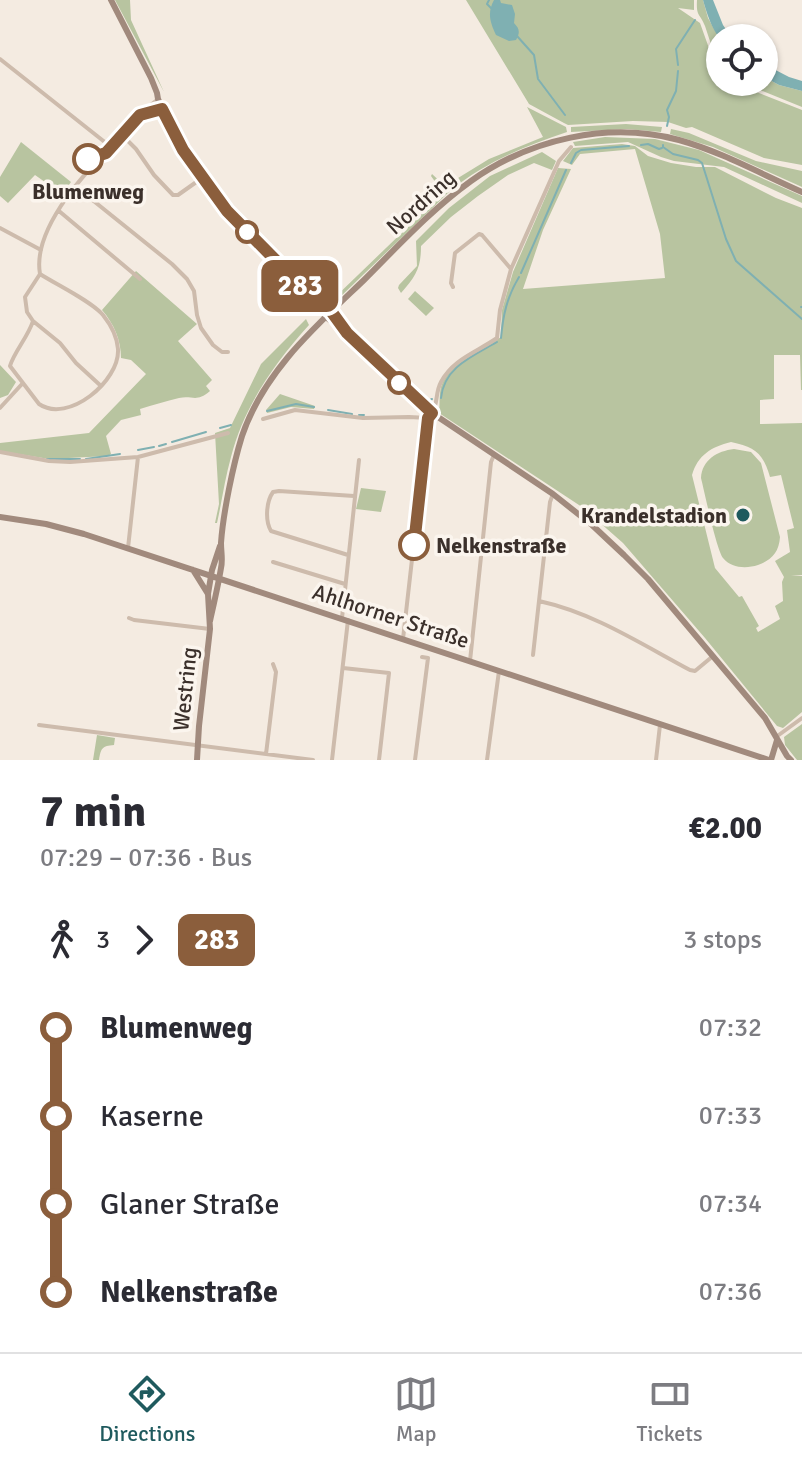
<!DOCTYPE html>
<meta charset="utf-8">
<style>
:root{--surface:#fff;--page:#f7f7f7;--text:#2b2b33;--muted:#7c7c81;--line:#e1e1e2;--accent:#1f5a5e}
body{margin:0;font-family:Signika,sans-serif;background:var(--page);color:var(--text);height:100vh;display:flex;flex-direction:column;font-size:30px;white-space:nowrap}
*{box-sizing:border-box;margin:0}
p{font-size:26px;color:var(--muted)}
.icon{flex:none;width:44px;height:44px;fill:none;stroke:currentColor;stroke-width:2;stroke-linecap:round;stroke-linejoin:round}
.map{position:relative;height:760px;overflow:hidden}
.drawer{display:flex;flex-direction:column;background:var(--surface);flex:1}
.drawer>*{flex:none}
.badge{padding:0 16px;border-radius:12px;font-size:28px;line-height:52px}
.buttons{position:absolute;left:706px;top:24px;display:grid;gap:16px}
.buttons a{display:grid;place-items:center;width:72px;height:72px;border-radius:50%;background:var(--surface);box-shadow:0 2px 6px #0004;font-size:40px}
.map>.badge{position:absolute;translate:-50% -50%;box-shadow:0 0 0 4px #fff}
.legs{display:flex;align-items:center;gap:12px;height:88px;padding:0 40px;font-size:26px}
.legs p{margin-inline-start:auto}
.head{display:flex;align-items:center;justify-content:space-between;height:136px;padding:0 40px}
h1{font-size:44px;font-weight:700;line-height:60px}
ul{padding:0 40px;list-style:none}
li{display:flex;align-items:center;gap:28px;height:88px;font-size:30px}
li i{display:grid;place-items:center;width:12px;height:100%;margin:0 10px;background:currentColor}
li i::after{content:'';width:20px;height:20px;margin:-10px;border:6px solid;border-radius:50%;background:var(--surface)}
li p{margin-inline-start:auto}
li:first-child i{background:linear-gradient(#0000 50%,currentColor 0)}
li:last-child i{background:linear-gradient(currentColor 50%,#0000 0)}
.tab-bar{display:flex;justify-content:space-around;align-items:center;height:112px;border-top:2px solid var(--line);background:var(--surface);font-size:22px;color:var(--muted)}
.tab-bar a{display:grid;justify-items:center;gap:4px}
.tab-bar .on{color:var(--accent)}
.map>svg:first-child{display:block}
</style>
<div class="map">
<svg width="802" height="760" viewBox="0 0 802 760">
<rect width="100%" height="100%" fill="#f4ebe1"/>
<path fill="#b8c4a0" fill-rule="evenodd" d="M 115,0 L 130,0 L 131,20 L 164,92 Z
M 466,0 L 694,0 L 694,10 L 678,8 L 700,23 L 710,51 L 720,62 L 720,82 L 739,82 L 754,91 L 802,110 L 802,165 L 764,158 L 692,127 L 686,128 L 668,122 L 633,121 L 568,125 L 564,123 L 529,104 Z
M 697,0 L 703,0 L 708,18 L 720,39 L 720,58 C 710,46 710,40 705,26 C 700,13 696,17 697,0 Z
M 764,77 L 779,85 L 802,91 L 802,107 L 755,88 L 744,82 L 764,82 Z
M 527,107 L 566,127 L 567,132 C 525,146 486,162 451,190 L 335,302 L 329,303 L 443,193 L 431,176 L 432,174 L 445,186 L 489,159 L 543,137 Z
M 626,124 L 662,127 L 661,132 L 627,129 L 571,132 L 571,127 Z
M 671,129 L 689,133 L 756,161 L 802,171 L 802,187 L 713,147 L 670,134 Z
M 605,137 L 655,139 L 699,150 L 802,196 L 802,203 L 724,167 L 674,161 L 661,157 L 628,142 L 575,146 L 573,142 Z
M 21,142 L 71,182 L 62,194 L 35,175 L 8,203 L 0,196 L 0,177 Z
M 622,144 L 635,146 L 648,156 L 671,163 L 696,167 L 715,167 L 776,198 L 802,208 L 802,390 L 801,390 L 800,355 L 774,355 L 774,399 L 760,400 L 760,424 L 802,423 L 802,575 L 791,576 L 802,576 L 802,712 L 783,728 L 777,726 L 705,638 L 623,543 L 582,507 L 439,413 C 440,405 439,395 441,387 C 448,363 481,350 501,337 L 502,310 L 513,272 L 558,168 L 571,169 L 543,230 L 523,289 L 665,278 L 660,234 L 635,149 L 580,154 L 572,165 L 563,161 L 573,148 ZM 731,442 C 755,447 763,453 770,477 L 781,475 L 794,528 L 787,530 L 790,552 L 775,561 L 784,577 L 782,582 L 783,601 L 775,606 L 780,619 L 758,632 L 756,628 L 759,626 L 742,596 L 739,597 L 715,568 L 692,475 C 698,455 711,447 731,442 Z
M 542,152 L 556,161 L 552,170 L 534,163 L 508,175 L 478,196 L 451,217 L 421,246 C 421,268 416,276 401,293 L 398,288 L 399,285 L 417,266 L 416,241 L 449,208 L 490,176 Z
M 136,271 L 197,324 L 178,341 L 212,380 L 206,386 L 210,391 C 196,403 193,395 179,398 C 166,401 153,405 140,409 L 141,415 L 121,420 L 106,436 L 111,454 L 108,456 L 49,459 L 0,451 L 0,443 L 89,433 L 146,374 L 131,360 L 121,358 C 121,340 114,324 102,310 Z
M 415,291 L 434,308 L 426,316 L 408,299 Z
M 306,319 L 309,325 C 274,364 244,406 231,457 C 225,478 222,501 217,523 L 215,523 L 219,504 L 215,433 L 230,428 L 261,364 Z
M 0,365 L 16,382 L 8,395 L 0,398 Z
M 280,394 L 315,406 L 314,409 L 291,407 L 267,413 L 266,410 Z
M 734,449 L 751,452 L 761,463 L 780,537 C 779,552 772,560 758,565 C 746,569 731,568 723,558 C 716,548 705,494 701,478 C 702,460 717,451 734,449 Z
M 361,488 L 386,491 L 381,512 L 356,509 Z
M 802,724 L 802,760 L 797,760 L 785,745 L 784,737 Z
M 97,735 L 115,738 L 114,745 C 102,746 101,748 99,760 L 93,760 Z"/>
<path fill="#7fb0b2" d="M 494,0 L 500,0 L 501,3 L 512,5 L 515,14 L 514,23 C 520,29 520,33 516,40 L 509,41 L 496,35 C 490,22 487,13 494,0 Z
M 703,0 L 713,0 L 723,25 L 732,38 L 720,39 C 711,27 707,14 703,0 Z
M 764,64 L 789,77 L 802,81 L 802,91 L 779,85 L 764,77 Z"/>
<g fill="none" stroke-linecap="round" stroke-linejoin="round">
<path stroke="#7fb0b2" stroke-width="2" d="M 489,0 L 487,4 L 491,8
M 517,36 L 534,55 L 538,79 L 565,115
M 678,65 L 676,49 L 695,20
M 667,126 L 669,117 L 667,110 L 676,91 L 678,71
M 641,145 L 648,144 L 659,149 L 662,148
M 663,145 L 663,147 L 673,154 L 698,160 L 702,163 L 726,239 L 736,261 L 802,319
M 571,163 L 576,153 L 581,150 L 629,146
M 521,273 L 566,170
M 801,307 L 802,307
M 501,338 C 503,315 507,297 519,277
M 441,398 C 444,367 473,356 497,342
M 428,401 L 432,399
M 328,410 L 352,414
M 267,411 L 296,404 L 314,407
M 359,415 L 364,415
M 220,428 L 231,425
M 172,442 L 206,432
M 159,446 L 166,444
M 138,450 L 154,447
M 47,459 L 80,459
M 86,459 L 120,454"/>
<path stroke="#cdbbac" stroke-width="4" d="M 0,59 L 111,147
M 142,114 L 161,109
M 122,135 L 136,149 L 154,175 L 173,195 L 178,195 L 202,178
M 75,186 L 172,264 L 187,279 L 194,291 L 197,315 L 201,328 L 213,345 L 222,352 L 228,352
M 59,211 L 140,279
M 0,228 L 41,250
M 40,274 L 25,297 L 27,312 L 33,321 L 60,343 L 76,363 L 101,386
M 453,287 L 451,283 L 455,253 L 479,234 L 482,235 L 511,269
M 33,321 C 28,337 14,352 10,366 L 39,404 C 68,424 120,381 118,349 C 117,336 111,325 103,315 C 91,301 57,285 40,274 C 30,218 113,145 148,107 L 157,100
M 0,408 L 22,384
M 263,419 L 295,410 L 363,418 L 409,417 L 428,418
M 0,452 L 49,461 L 70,462 L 138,457 L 228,433
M 128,548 L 138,457
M 348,555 L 271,531 C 265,521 266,502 273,492 L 279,491 L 354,496
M 273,562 L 345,584
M 539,601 C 594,613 641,644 690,670 L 695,671 L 713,656
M 129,618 L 134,620 L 210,629
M 342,618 L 359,460
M 403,639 L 428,418 C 440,404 434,395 441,382 C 453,359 477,352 497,338 L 500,310 L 511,269 L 559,161 L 571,147
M 533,655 L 550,502 L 553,494
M 470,661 L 491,462 L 494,455
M 343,668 L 389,673 L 379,760
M 39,725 L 313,760
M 776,737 L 802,718
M 266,754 L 276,672 L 273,664
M 332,760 L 348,620
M 415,760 L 428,658 L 422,657
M 487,760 L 499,671
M 656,760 L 660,725"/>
<path stroke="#a18a7d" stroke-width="6" d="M 111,0 L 151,78 L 157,93 L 158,99 L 172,131 L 183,150 L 227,211 L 312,297 L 326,317 L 347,333 L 432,413 L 553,494 L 592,525 L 624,555 L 648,579 L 765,718 L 787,756 L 791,760
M 315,299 L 331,311 L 343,327
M 0,517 L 46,524 L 84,534 L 769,760
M 193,570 L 208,594
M 210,621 C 214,603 218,586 221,568 C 223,560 221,552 221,543 C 223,514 233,465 242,436 C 264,371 316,326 364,280 C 398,246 432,209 471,181 C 530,139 608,121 679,140 C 722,152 761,174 802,192
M 197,760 L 199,726 L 210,629 L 208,594 L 212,570 L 220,546
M 771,760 L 777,740"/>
</g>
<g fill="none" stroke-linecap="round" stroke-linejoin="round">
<g stroke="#fff" stroke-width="18">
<path id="line-1" d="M 88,159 L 106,153 L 140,115 L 162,109 L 183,150 L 227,211 L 312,297 L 331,311 L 347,333 L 432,413 L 428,418 L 414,545"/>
</g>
<use href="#line-1" stroke="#8b5e3c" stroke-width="12"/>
</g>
<g fill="#fff" stroke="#8b5e3c" stroke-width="4">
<circle cx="88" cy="159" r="14"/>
<circle cx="247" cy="232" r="10"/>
<circle cx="399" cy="383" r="10"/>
<circle cx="414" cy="545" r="14"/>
</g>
<circle fill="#1f5a5e" stroke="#fbf5ee" stroke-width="3" cx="743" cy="515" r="8"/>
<g text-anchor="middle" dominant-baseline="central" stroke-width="7" stroke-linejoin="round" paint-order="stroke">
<g font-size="22" font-weight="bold" fill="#3b302b" stroke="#fbf5ee">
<text x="88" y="191">Blumenweg</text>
<text x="436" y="545" text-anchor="start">Nelkenstraße</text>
</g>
<g font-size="22" fill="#3b302b" stroke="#fbf5ee">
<text transform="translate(421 202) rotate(-42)">Nordring</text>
<text transform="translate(391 616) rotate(18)">Ahlhorner Straße</text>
<text transform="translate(185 689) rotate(-84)">Westring</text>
</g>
<g font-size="22" font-weight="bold" fill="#3b302b" stroke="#fbf5ee" text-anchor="end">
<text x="727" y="515">Krandelstadion</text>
</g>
</g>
</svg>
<div class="buttons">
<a><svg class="icon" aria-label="locate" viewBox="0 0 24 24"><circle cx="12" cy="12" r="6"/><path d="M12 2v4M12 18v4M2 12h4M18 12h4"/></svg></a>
</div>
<b class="badge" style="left:300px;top:286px;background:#8b5e3c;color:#fff">283</b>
</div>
<section class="drawer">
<div class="head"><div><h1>7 min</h1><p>07:29 – 07:36 · Bus</p></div><b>€2.00</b></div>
<div class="legs"><svg class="icon" aria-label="walk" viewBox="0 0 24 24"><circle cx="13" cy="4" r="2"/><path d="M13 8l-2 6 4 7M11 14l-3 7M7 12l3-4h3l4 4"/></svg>3<svg class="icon" aria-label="forward" viewBox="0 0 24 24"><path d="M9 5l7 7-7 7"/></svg><b class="badge" style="background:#8b5e3c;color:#fff">283</b><p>3 stops</p></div>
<ul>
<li><i style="color:#8b5e3c"></i><b>Blumenweg</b><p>07:32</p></li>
<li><i style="color:#8b5e3c"></i><span>Kaserne</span><p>07:33</p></li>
<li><i style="color:#8b5e3c"></i><span>Glaner Straße</span><p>07:34</p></li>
<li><i style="color:#8b5e3c"></i><b>Nelkenstraße</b><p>07:36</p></li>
</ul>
</section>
<nav class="tab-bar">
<a class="on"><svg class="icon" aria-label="directions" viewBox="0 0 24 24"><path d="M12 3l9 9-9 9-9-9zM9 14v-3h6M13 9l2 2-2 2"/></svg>Directions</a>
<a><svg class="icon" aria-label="map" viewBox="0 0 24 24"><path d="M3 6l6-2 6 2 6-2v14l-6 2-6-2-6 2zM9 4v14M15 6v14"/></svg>Map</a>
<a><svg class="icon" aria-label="tickets" viewBox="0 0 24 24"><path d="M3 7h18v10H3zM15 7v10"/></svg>Tickets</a>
</nav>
